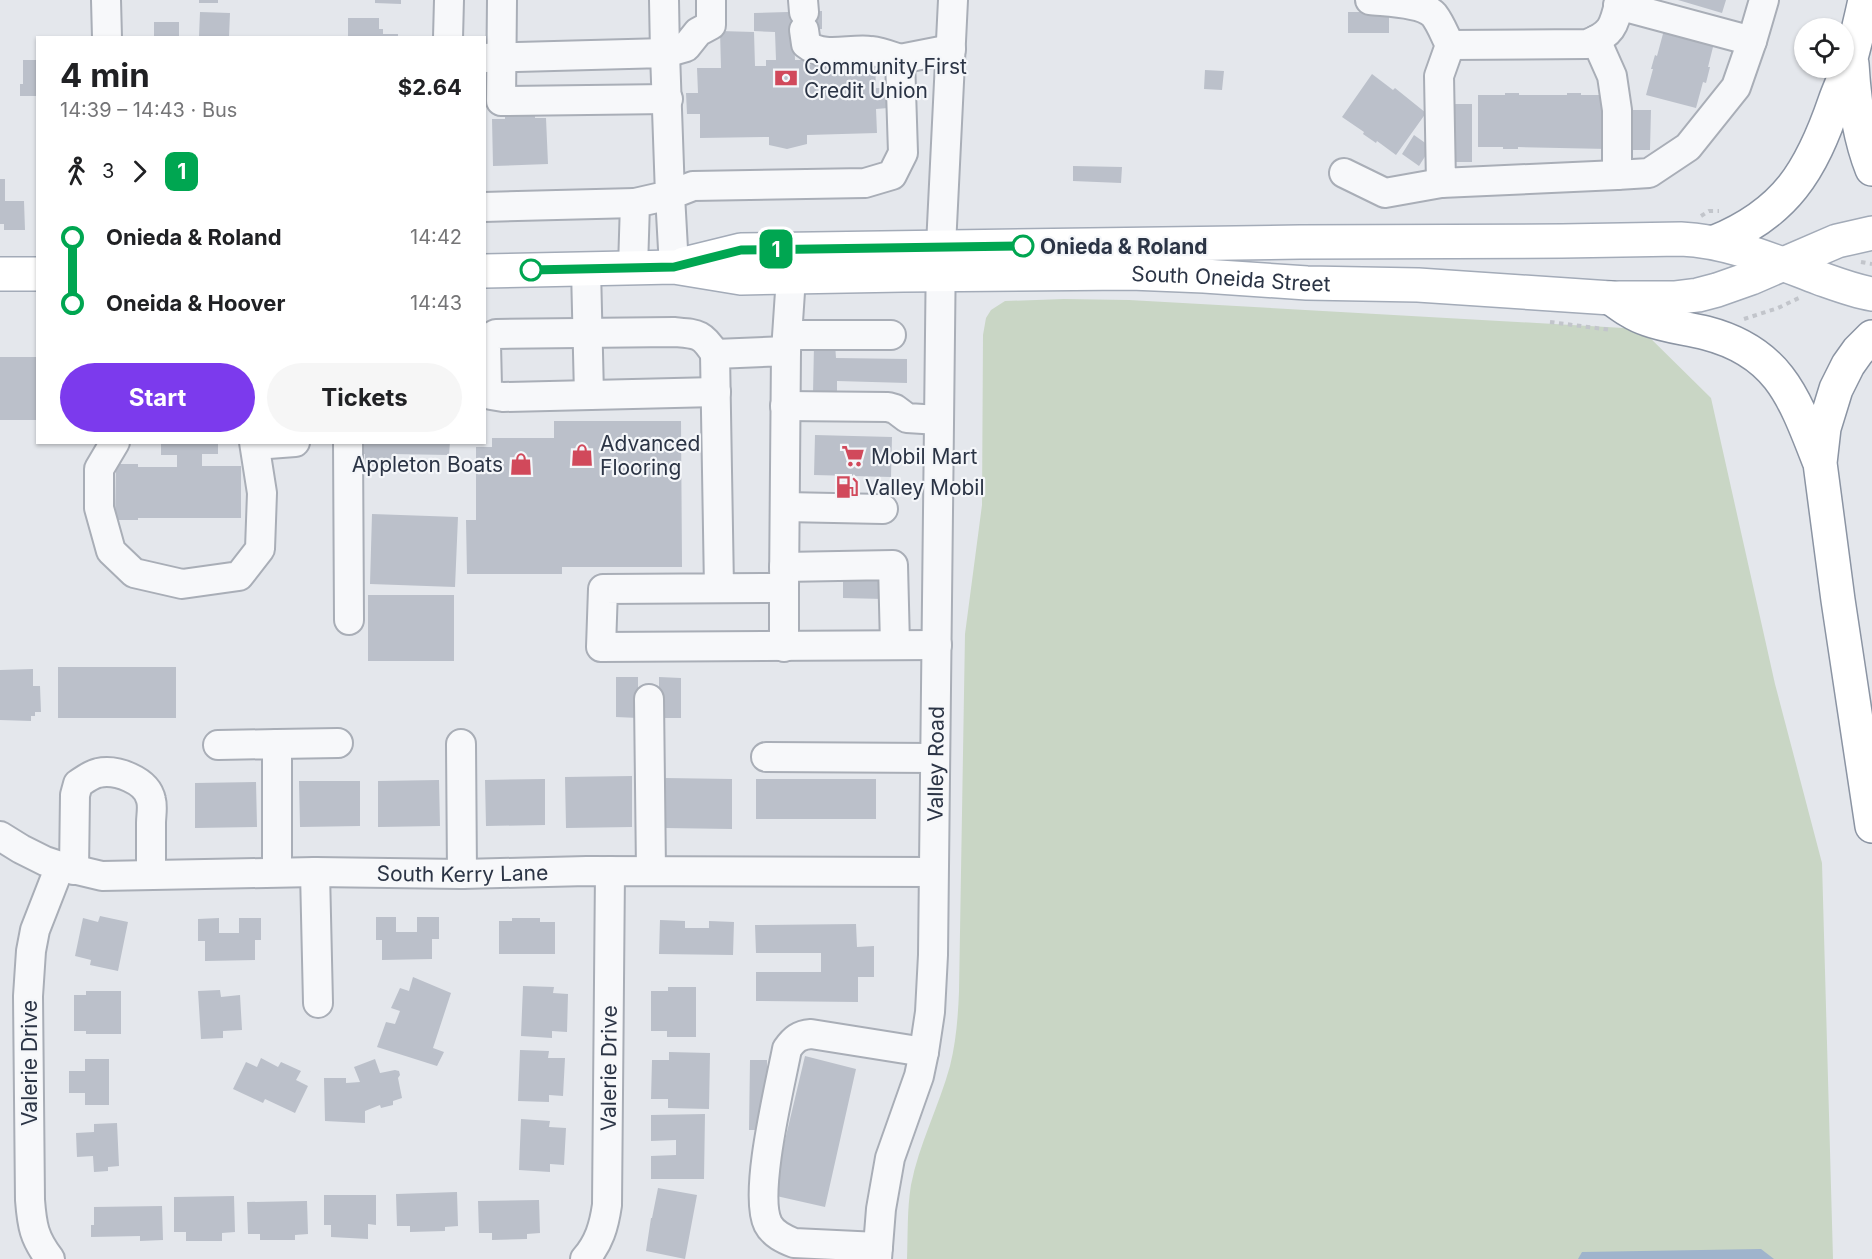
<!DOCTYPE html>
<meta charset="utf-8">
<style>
:root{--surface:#fff;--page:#f6f6f6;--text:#202124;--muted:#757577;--accent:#7c3aed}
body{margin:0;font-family:Inter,sans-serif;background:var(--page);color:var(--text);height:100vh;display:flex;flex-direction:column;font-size:22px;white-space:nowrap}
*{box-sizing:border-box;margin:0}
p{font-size:20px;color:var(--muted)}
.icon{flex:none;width:33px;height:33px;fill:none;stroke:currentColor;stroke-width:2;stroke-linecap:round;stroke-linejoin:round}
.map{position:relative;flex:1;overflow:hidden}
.panel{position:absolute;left:36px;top:36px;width:450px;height:408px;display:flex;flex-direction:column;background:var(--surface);border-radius:0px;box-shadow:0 2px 4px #0004}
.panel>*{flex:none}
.badge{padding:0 12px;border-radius:9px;font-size:21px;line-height:39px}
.buttons{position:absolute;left:1794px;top:18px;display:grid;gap:12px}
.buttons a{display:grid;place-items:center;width:60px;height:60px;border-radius:50%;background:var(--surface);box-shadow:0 2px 4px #0004;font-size:30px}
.map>.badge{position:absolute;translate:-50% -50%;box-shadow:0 0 0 3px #fff}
.legs{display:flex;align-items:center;gap:9px;height:66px;padding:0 24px;font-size:20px}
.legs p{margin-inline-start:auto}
.head{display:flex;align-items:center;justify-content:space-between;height:102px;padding:0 24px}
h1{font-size:33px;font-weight:700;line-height:45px}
.action{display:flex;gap:12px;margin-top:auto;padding:12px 24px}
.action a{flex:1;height:69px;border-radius:36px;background:var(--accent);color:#fff;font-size:24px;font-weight:700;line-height:69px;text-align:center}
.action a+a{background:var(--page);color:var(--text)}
ul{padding:0 24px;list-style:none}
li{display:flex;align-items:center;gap:21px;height:66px;font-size:22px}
li i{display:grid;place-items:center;width:9px;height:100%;margin:0 8px;background:currentColor}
li i::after{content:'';width:15px;height:15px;margin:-8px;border:4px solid;border-radius:50%;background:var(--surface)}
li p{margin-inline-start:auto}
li:first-child i{background:linear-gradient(#0000 50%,currentColor 0)}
li:last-child i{background:linear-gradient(currentColor 50%,#0000 0)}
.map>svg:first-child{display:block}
</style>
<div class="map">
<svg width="1872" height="1259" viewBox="0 0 1872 1259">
<rect width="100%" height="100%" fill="#e4e7ec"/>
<path fill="#c9d6c5" d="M 1064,299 L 1129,300 L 1641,329 L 1711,398 L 1775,684 L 1822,863 L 1833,1259 L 907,1259 C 908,1234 907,1209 911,1185 C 919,1144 939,1106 950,1066 C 956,1042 958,1017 959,992 L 965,634 L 982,505 L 983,335 L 986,318 L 991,310 L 1005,301 Z"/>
<path fill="#9fb4cc" d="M 1761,1249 L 1774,1259 L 1578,1259 L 1582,1252 Z"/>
<path fill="#bbc0ca" d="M 199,0 L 218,0 L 218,3 L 199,3 Z
M 375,0 L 401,0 L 401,4 L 375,3 Z
M 1678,0 L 1726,0 L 1722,13 Z
M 822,11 L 822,29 L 794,30 L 795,60 L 806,60 L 806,65 L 875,64 L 876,88 L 888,88 L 888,108 L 876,109 L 877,133 L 807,135 L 807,144 L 787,149 L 769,145 L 769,137 L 700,138 L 700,114 L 687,114 L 686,93 L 698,93 L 697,68 L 721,68 L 720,31 L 754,32 L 755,66 L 766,66 L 766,60 L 776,60 L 775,32 L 754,31 L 754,13 Z
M 200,12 L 230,13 L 229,37 L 199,36 Z
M 1348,12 L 1389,12 L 1389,33 L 1348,33 Z
M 348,18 L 379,18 L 379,29 L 383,29 L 383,34 L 398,34 L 398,38 L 348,38 Z
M 154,22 L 179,22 L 179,38 L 154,38 Z
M 1664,30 L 1714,43 L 1708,67 L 1710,67 L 1706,83 L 1703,82 L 1696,108 L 1646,95 L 1653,69 L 1651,69 L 1655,55 L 1657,56 Z
M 23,60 L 38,60 L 38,96 L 20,96 L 20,84 L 23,84 Z
M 1205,70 L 1224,71 L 1222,90 L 1204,89 Z
M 1372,74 L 1393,90 L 1395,88 L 1426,113 L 1396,155 L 1377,141 L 1376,143 L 1363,134 L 1364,132 L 1342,117 Z
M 1505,93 L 1519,93 L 1519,95 L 1567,95 L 1567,93 L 1581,93 L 1581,95 L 1608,95 L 1608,149 L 1518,147 L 1518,149 L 1503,149 L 1503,147 L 1478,147 L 1478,95 L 1505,95 Z
M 1451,104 L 1472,104 L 1472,162 L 1451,162 Z
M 1629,110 L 1651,110 L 1650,150 L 1629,150 Z
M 535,115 L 535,118 L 546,118 L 548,164 L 493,166 L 492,119 L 505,119 L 505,116 Z
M 1414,135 L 1431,147 L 1419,166 L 1402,154 Z
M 1073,166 L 1122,167 L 1121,183 L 1073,181 Z
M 0,179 L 5,179 L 5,201 L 24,201 L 25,230 L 4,230 L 4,224 L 0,224 Z
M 835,344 L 836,358 L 907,359 L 907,383 L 837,381 L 837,393 L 813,393 L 814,345 Z
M 0,357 L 38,357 L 38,420 L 0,420 Z
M 554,421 L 681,421 L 682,567 L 562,567 L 562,574 L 467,574 L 466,520 L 476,520 L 476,447 L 492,447 L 492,438 L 554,438 Z
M 815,435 L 892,437 L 891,477 L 814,475 Z
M 161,442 L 218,442 L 218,454 L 202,454 L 202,466 L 241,466 L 241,518 L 138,518 L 138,520 L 115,520 L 116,464 L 138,464 L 138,467 L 177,467 L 177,455 L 161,455 Z
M 358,442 L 450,442 L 449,455 L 392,454 L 392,466 L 365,466 L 365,454 L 358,454 Z
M 372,514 L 458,517 L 455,587 L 370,584 Z
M 843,578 L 884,579 L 883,599 L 843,598 Z
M 368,595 L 454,595 L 454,661 L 368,661 Z
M 58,667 L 176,667 L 176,718 L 58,718 Z
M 33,669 L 33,686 L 40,686 L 41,712 L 35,712 L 35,716 L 31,716 L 31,721 L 0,720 L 0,670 Z
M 616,677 L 638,677 L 638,718 L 616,717 Z
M 659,677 L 681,678 L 681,718 L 659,718 Z
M 632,776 L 632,827 L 566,828 L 565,777 Z
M 665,778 L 732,779 L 732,829 L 665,828 Z
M 545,779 L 545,825 L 486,826 L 485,780 Z
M 756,779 L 876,779 L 876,819 L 756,819 Z
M 439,780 L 440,826 L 378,827 L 378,781 Z
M 299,781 L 360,781 L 360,826 L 300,827 Z
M 256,782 L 257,827 L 195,828 L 195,783 Z
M 100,916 L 128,922 L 118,971 L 90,965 L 91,960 L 75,956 L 83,918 L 98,922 Z
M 376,917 L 396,917 L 396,932 L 417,932 L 417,917 L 439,917 L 439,939 L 432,939 L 432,959 L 382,960 L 382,940 L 376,940 Z
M 219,918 L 219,933 L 239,933 L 239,918 L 261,918 L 261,940 L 255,940 L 255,960 L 205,961 L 205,941 L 198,941 L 198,919 Z
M 512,918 L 540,918 L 540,922 L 555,922 L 555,954 L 499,954 L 499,921 L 512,921 Z
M 660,920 L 685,921 L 685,928 L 709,928 L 709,921 L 734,922 L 733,955 L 659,954 Z
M 856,924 L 857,947 L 874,946 L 874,977 L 858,977 L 858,1002 L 756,1001 L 756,972 L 821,972 L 821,953 L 756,953 L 755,925 Z
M 413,977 L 451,993 L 433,1048 L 444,1052 L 437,1066 L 377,1047 L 386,1022 L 395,1024 L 400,1011 L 391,1008 L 400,988 L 409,991 Z
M 523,986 L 554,987 L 553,993 L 568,994 L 567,1032 L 552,1031 L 552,1038 L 521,1036 Z
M 668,987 L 696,987 L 696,1037 L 667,1037 L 667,1031 L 651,1031 L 651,991 L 668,991 Z
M 220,990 L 221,997 L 240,995 L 242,1030 L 223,1031 L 223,1038 L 201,1039 L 198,991 Z
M 86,991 L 121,991 L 121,1034 L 86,1034 L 86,1031 L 74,1031 L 74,995 L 86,995 Z
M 520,1050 L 549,1051 L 548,1058 L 565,1058 L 563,1096 L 549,1095 L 549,1102 L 518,1101 Z
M 669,1052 L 710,1053 L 709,1109 L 668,1108 L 668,1099 L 651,1099 L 652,1060 L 669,1060 Z
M 805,1056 L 856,1069 L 825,1207 L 772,1195 Z
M 261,1058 L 278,1067 L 281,1062 L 301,1071 L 296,1080 L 308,1086 L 295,1113 L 265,1099 L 263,1103 L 233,1089 L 246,1062 L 257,1067 Z
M 85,1059 L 109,1059 L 109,1105 L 85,1105 L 85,1093 L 69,1093 L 69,1071 L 85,1071 Z
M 375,1059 L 380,1073 L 395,1070 L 399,1071 L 400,1075 L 398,1078 L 402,1098 L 393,1101 L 393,1105 L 381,1108 L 380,1105 L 365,1111 L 365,1123 L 325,1121 L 324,1078 L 346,1078 L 346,1083 L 360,1082 L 354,1067 Z
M 750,1060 L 767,1060 L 767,1130 L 749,1130 Z
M 705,1114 L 704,1179 L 651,1179 L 651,1156 L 676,1155 L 676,1140 L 651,1141 L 651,1115 Z
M 521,1119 L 550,1121 L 549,1127 L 566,1128 L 564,1165 L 550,1164 L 550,1172 L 519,1170 Z
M 117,1123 L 119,1166 L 108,1167 L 108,1171 L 94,1172 L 93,1156 L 77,1157 L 76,1133 L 94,1132 L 94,1124 Z
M 658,1188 L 697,1195 L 685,1259 L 646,1251 L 651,1218 L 652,1218 Z
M 457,1192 L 458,1226 L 445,1227 L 445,1231 L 410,1232 L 410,1226 L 397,1226 L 396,1194 Z
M 324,1195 L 376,1195 L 376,1225 L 368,1224 L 368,1239 L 331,1237 L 331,1225 L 324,1225 Z
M 234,1196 L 235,1232 L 222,1233 L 222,1241 L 186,1241 L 186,1232 L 174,1232 L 174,1197 Z
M 539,1200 L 540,1233 L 527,1234 L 527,1239 L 492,1240 L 492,1233 L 479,1233 L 478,1201 Z
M 307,1201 L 308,1234 L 295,1235 L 295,1240 L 260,1240 L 260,1234 L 248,1234 L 247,1202 Z
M 162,1206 L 163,1240 L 140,1241 L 140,1236 L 91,1237 L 91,1225 L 94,1225 L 94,1207 Z"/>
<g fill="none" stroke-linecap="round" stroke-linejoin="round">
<g stroke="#a9aeb7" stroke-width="32">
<g id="minor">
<path d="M 106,0 L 107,38"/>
<path d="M 502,0 L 501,101 L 668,99"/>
<path d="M 664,0 L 665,53 L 686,47 L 698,32 L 711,25 L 711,0"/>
<path d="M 803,0 L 804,12"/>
<path d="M 1370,0 C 1387,2 1422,2 1434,15 C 1441,24 1445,36 1450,45 L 1439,76 L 1441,183 L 1617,175"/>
<path d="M 1618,5 L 1752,41 L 1764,0"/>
<path d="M 804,30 L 806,44 C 824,59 850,48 871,51 C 881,52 891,56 900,59"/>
<path d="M 448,38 L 449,0"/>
<path d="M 1596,40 L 1612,76 L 1617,110 L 1617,175 L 1649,173 L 1688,147 L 1736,87 L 1752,41"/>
<path d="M 1450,45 L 1587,44 C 1613,34 1614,25 1620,0"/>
<path d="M 484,58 L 665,53 L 670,195 L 635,203 L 633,268"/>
<path d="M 1344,173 L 1385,193 L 1441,183"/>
<path d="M 484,207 L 635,203"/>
<path d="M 674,267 L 670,195 L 693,186 L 865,183 L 892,175 L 903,153 L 900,59 L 951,49"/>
<path d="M 586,269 L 589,395"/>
<path d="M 788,335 L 891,335"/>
<path d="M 786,351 L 791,277"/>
<path d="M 715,354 C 702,333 697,334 674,332 L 496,334 L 489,338 L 486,344 L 487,387 L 491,395 L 503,397 L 716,392"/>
<path d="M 785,406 L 888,407 L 895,409 L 907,418 L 939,420"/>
<path d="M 115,442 L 99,469 L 99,508 L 111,551 L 134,573 L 182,584 L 239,576 L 260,549 L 262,493 L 254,442"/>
<path d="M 348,442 L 349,620"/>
<path d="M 255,445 L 295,442"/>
<path d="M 785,507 L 883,509"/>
<path d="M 784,567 L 893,565 L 895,645"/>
<path d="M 719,588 L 715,354 L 786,351 L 784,588 L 603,589 L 601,647 L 937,645"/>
<path d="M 784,647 L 784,588"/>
<path d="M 649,699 L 651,871"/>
<path d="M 277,744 L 338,743"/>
<path d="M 461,744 L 462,874"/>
<path d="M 218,745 L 277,744 L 277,872"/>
<path d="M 766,757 L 934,758"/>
<path id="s1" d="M 0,836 L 21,849 L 45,861 L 60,866 L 102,876 L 315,872 L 462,874 L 587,871 L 932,872"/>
<path d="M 74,870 L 75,795 L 78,784 C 84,780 90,775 98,773 C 116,769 147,780 151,800 C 153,807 151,816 151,823 C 151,840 151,857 151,874"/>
<path d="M 315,872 L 318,1003"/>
<path d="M 878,1247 L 794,1243 C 784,1239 773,1234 768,1224 C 753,1194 780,1086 787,1049 C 794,1039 799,1035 811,1034 L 924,1052"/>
<path d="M 50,1259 C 34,1238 32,1226 30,1200 L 28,996 L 31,951 L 35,930 L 60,866"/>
<path id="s2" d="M 585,1259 C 599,1243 604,1226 607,1205 L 610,871"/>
<path id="s3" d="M 877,1259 L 881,1209 L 890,1158 L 919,1076 L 924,1052 L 930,1012 L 933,955 L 941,246 L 953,0"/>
</g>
</g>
<g stroke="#a3abb8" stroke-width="36">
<g id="major">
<path d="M 684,264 L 741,250 L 1300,242 L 1562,241 L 1681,239 C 1729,241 1774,261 1819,278 C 1836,284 1854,291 1872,294"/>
<path id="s4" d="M 484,271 L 674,267 L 741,278 L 903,275 L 1131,273 L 1204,276 L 1307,283 L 1418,285 L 1611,298 L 1674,298 L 1698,295 L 1717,290 L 1751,278 L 1837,241 L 1872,233"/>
<path d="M 0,274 L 38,274"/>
</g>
</g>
<g stroke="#8b94a3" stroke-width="36">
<path id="highway" d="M 1852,64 C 1854,99 1859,136 1872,169
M 1715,242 C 1786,213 1811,171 1835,101 C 1840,87 1847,73 1851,58 C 1856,39 1861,19 1865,0
M 1611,298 C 1622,306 1634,315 1647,319 C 1666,326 1686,328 1706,333 C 1779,352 1794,397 1819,461
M 1872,337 L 1858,351 L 1848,365 L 1836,389 L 1824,428 L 1820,463 L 1838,600 L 1872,826"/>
</g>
<path stroke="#c2c5cb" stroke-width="4" stroke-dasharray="4.5 4.5" stroke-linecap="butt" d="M 1701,216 L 1709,211 L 1719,211
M 1861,262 L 1872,264
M 1744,319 L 1778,308 L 1801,297
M 1550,322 L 1611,330"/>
<use href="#minor" stroke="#f7f8fa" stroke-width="28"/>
<use href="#major" stroke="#fff" stroke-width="33"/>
<use href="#highway" stroke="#fff" stroke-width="33"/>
</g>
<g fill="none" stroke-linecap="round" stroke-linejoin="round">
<g stroke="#fff" stroke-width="14">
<path id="line-1" d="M 531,270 L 674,267 L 741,250 L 1023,246"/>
</g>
<use href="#line-1" stroke="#00a651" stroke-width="9"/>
</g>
<defs>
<g id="bank-bare" transform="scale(1.8)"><path d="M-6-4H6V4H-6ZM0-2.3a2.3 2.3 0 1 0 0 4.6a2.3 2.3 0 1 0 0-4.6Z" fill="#d1495b" stroke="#f4f6f9" stroke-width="2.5" paint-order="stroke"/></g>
<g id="shop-bare" transform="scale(1.8)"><path d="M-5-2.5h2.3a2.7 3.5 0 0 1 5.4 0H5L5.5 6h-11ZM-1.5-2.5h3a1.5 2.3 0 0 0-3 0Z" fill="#d1495b" stroke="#f4f6f9" stroke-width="2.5" paint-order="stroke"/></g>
<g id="supermarket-bare" transform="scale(1.8)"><path d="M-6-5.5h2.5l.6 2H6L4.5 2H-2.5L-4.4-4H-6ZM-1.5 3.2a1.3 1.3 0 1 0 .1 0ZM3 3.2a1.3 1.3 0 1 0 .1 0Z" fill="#d1495b" stroke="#f4f6f9" stroke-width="2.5" paint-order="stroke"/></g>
<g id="fuel-bare" transform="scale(1.8)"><path d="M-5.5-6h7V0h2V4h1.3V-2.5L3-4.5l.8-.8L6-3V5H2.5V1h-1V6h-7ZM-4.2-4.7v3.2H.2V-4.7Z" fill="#d1495b" stroke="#f4f6f9" stroke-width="2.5" paint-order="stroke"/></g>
</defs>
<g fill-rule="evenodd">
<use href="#bank-bare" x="786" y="78"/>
<use href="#shop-bare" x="582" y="455"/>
<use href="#supermarket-bare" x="853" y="456"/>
<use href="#shop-bare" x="521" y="464"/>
<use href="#fuel-bare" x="847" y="487"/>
</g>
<g fill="#fff" stroke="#00a651" stroke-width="3">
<circle cx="1023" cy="246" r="10"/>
<circle cx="531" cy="270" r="10"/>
</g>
<g text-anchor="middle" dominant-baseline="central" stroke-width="4.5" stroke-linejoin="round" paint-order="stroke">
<g font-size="21" fill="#2b3445" stroke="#f4f6f9" text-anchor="start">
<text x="804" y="66">Community First<tspan x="804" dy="24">Credit Union</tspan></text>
<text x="600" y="443">Advanced<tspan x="600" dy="24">Flooring</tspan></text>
<text x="871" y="456">Mobil Mart</text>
<text x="503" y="464" text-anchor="end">Appleton Boats</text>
<text x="865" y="487">Valley Mobil</text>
</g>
<g font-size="21" font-weight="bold" fill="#2b3445" stroke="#f4f6f9" text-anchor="start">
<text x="1040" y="246">Onieda &amp; Roland</text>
</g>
<g font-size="21" fill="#2b3445" stroke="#f4f6f9">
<text stroke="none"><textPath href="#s4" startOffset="748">South Oneida Street</textPath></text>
<text stroke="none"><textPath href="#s3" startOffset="502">Valley Road</textPath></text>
<text stroke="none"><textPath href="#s1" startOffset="471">South Kerry Lane</textPath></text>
<text transform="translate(29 1063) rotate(-90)">Valerie Drive</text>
<text stroke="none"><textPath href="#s2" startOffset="196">Valerie Drive</textPath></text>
</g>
</g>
</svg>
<div class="buttons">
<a><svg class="icon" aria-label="locate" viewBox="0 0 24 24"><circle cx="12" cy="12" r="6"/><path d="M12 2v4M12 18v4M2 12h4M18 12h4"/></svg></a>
</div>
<b class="badge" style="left:776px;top:249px;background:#00a651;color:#fff">1</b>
<section class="panel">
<div class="head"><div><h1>4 min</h1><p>14:39 – 14:43 · Bus</p></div><b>$2.64</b></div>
<div class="legs"><svg class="icon" aria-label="walk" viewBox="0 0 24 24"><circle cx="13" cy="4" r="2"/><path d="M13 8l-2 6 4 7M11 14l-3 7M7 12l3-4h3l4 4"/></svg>3<svg class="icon" aria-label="forward" viewBox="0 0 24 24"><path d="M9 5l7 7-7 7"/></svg><b class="badge" style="background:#00a651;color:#fff">1</b></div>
<ul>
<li><i style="color:#00a651"></i><b>Onieda &amp; Roland</b><p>14:42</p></li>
<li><i style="color:#00a651"></i><b>Oneida &amp; Hoover</b><p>14:43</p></li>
</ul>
<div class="action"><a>Start</a><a>Tickets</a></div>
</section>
</div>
